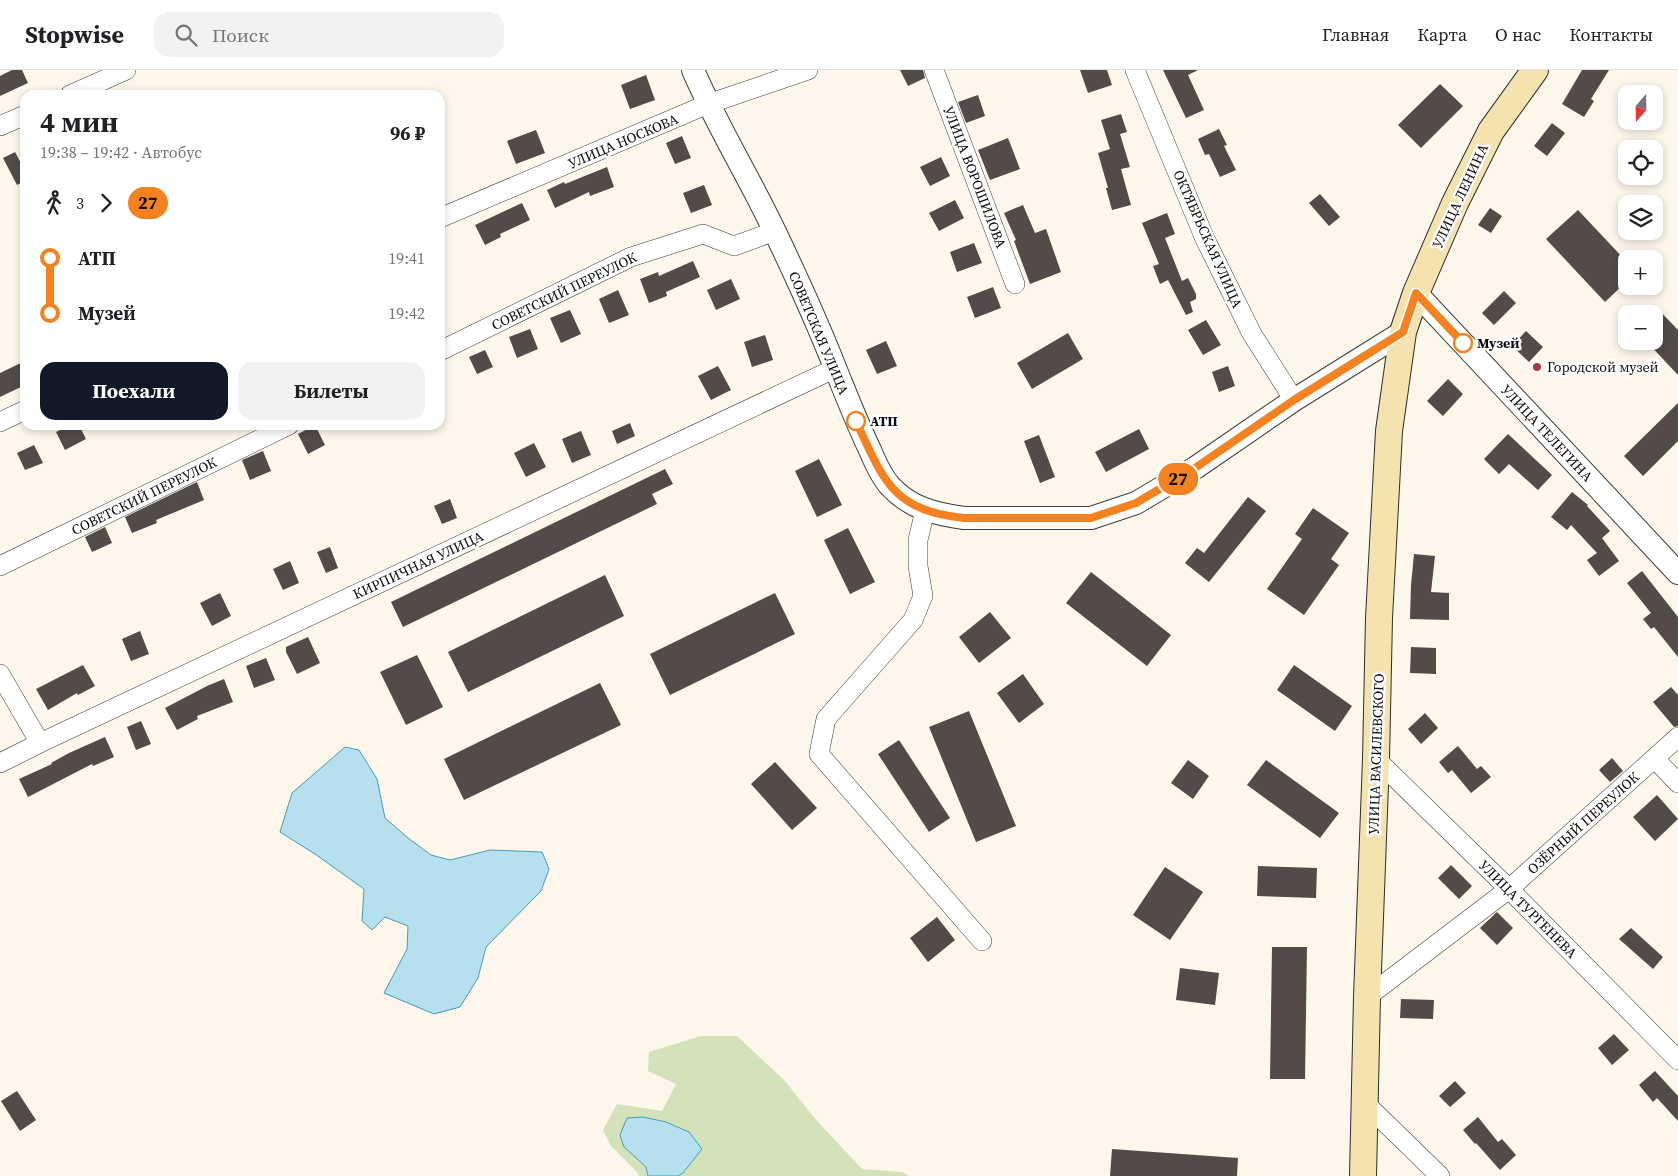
<!DOCTYPE html>
<html lang="ru">
<meta charset="utf-8">
<style>
:root{--surface:#fff;--page:#f2f2f2;--text:#202124;--muted:#757577;--line:#e0e0e0;--accent:#111827}
body{margin:0;font-family:"Source Serif 4",serif;background:var(--page);color:var(--text);height:100vh;display:flex;flex-direction:column;font-size:19px;white-space:nowrap}
*{box-sizing:border-box;margin:0}
p{font-size:16px;color:var(--muted)}
.icon{flex:none;width:28px;height:28px;fill:none;stroke:currentColor;stroke-width:2;stroke-linecap:round;stroke-linejoin:round}
.map{position:relative;flex:1;overflow:hidden}
.sheet{position:absolute;left:20px;top:20px;width:425px;height:340px;display:flex;flex-direction:column;background:var(--surface);border-radius:15px;box-shadow:0 2px 8px #0003}
.sheet>*{flex:none}
.badge{padding:0 10px;border-radius:16px;font-size:18px;line-height:32px}
.needle{width:32px;rotate:200deg}
.buttons{position:absolute;left:1618px;top:15px;display:grid;gap:10px}
.buttons a{display:grid;place-items:center;width:45px;height:45px;border-radius:10px;background:var(--surface);box-shadow:0 2px 8px #0003;font-size:25px}
.map>.badge{position:absolute;translate:-50% -50%;box-shadow:0 0 0 2px #fff}
.legs{display:flex;align-items:center;gap:8px;height:55px;padding:0 20px;font-size:16px}
.legs p{margin-inline-start:auto}
.headline{display:flex;align-items:center;justify-content:space-between;height:85px;padding:0 20px}
h1{font-size:28px;font-weight:700;line-height:38px}
.action{display:flex;gap:10px;margin-top:auto;padding:10px 20px}
.action a{flex:1;height:58px;border-radius:15px;background:var(--accent);color:#fff;font-size:20px;font-weight:700;line-height:58px;text-align:center}
.action a+a{background:var(--page);color:var(--text)}
ul{padding:0 20px;list-style:none}
li{display:flex;align-items:center;gap:18px;height:55px;font-size:19px}
li i{display:grid;place-items:center;width:8px;height:100%;margin:0 6px;background:currentColor}
li i::after{content:'';width:12px;height:12px;margin:-6px;border:4px solid;border-radius:50%;background:var(--surface)}
li p{margin-inline-start:auto}
li:first-child i{background:linear-gradient(#0000 50%,currentColor 0)}
li:last-child i{background:linear-gradient(currentColor 50%,#0000 0)}
header{display:flex;align-items:center;gap:30px;box-sizing:border-box;height:70px;padding:0 25px;background:var(--surface);border-bottom:1px solid var(--line)}
header strong{font-size:24px}
nav{display:flex;gap:28px;margin-inline-start:auto;font-size:18px}
.search{width:350px;height:45px;background:var(--page);display:flex;align-items:center;gap:12px;box-sizing:border-box;padding:0 18px;border-radius:15px;color:var(--muted);font-size:19px}
.map>svg:first-child{display:block}
</style>
<header>
<strong>Stopwise</strong>
<div class="search"><svg class="icon" aria-label="search" viewBox="0 0 24 24"><circle cx="10" cy="10" r="6"/><path d="M15 15l6 6"/></svg>Поиск</div>
<nav><a>Главная</a><a>Карта</a><a>О нас</a><a>Контакты</a></nav>
</header>
<div class="map">
<svg width="1678" height="1106" viewBox="0 0 1678 1106">
<rect width="100%" height="100%" fill="#fcf6eb"/>
<path fill="#d4e2b9" d="M 701,966 L 737,966 L 784,1010 L 817,1051 L 862,1099 L 902,1102 L 909,1106 L 678,1106 L 683,1103 L 702,1079 L 624,1077 L 646,1097 L 648,1106 L 639,1106 L 637,1102 L 611,1076 L 603,1060 L 617,1034 L 662,1041 L 676,1014 L 648,1001 L 649,982 Z"/>
<path fill="#b6e0ed" stroke="#469cbb" d="M 345,677 L 359,680 L 377,709 L 385,748 L 408,768 L 431,785 L 450,790 L 490,780 L 542,782 L 549,799 L 541,821 L 486,877 L 478,908 L 460,937 L 434,944 L 384,923 L 407,879 L 408,856 L 385,847 L 372,860 L 362,851 L 364,819 L 315,784 L 280,762 L 292,723 Z
M 643,1047 L 666,1052 L 689,1062 L 702,1079 L 683,1103 L 678,1106 L 648,1106 L 646,1097 L 624,1077 L 620,1065 L 627,1048 Z"/>
<path fill="#524b48" d="M 12,0 L 22,0 L 28,13 L 0,26 L 0,6 Z
M 900,0 L 923,0 L 925,8 L 908,16 Z
M 1080,0 L 1107,0 L 1112,15 L 1088,23 Z
M 1163,0 L 1198,0 L 1188,5 L 1204,40 L 1186,48 Z
M 1582,0 L 1609,0 L 1591,29 L 1594,31 L 1584,47 L 1562,34 Z
M 646,5 L 655,30 L 630,39 L 621,15 Z
M 1440,14 L 1463,36 L 1421,78 L 1398,55 Z
M 978,25 L 985,46 L 966,53 L 958,32 Z
M 1121,44 L 1127,62 L 1120,64 L 1130,97 L 1121,99 L 1131,135 L 1112,140 L 1106,118 L 1108,118 L 1098,83 L 1110,79 L 1101,50 Z
M 1552,53 L 1565,63 L 1547,86 L 1534,76 Z
M 1219,59 L 1227,75 L 1224,76 L 1236,100 L 1220,107 L 1209,84 L 1205,85 L 1198,69 Z
M 536,60 L 545,83 L 516,94 L 507,71 Z
M 682,66 L 691,88 L 675,94 L 666,73 Z
M 1008,68 L 1020,99 L 990,110 L 978,80 Z
M 15,82 L 25,101 L 25,111 L 17,115 L 3,88 Z
M 941,87 L 950,106 L 930,116 L 920,97 Z
M 607,97 L 614,117 L 590,126 L 589,122 L 555,138 L 547,120 L 564,112 L 565,114 Z
M 704,115 L 712,135 L 691,143 L 683,123 Z
M 1320,124 L 1340,147 L 1329,156 L 1309,133 Z
M 955,130 L 964,148 L 939,161 L 929,143 Z
M 522,133 L 530,150 L 500,164 L 501,167 L 485,175 L 475,155 Z
M 1023,135 L 1035,163 L 1046,159 L 1061,202 L 1030,214 L 1014,171 L 1016,170 L 1004,143 Z
M 1490,138 L 1502,146 L 1491,163 L 1478,155 Z
M 1578,140 L 1626,191 L 1626,212 L 1605,232 L 1546,169 Z
M 1167,143 L 1175,164 L 1165,168 L 1182,211 L 1188,208 L 1196,224 L 1196,229 L 1190,232 L 1193,242 L 1186,245 L 1168,210 L 1160,214 L 1153,196 L 1159,194 L 1142,153 Z
M 974,173 L 982,193 L 957,202 L 950,182 Z
M 693,191 L 700,207 L 666,222 L 667,226 L 649,233 L 640,209 L 658,202 L 659,206 Z
M 731,209 L 740,229 L 716,240 L 707,220 Z
M 993,217 L 1001,238 L 975,248 L 967,227 Z
M 618,220 L 629,245 L 609,253 L 599,229 Z
M 1504,221 L 1516,233 L 1494,255 L 1482,243 Z
M 1654,235 L 1678,260 L 1678,305 L 1646,271 L 1654,271 Z
M 570,240 L 581,264 L 561,273 L 550,248 Z
M 1206,250 L 1221,275 L 1203,285 L 1188,260 Z
M 530,259 L 538,279 L 517,288 L 509,267 Z
M 1526,261 L 1543,277 L 1529,292 L 1512,276 Z
M 1068,263 L 1083,289 L 1032,319 L 1017,293 Z
M 765,265 L 773,290 L 752,297 L 744,272 Z
M 886,271 L 897,296 L 877,304 L 866,280 Z
M 485,280 L 493,297 L 477,304 L 469,287 Z
M 25,291 L 25,315 L 0,327 L 0,303 Z
M 718,296 L 731,320 L 711,330 L 698,306 Z
M 1228,296 L 1235,316 L 1219,322 L 1212,302 Z
M 1448,309 L 1463,324 L 1443,346 L 1427,331 Z
M 1678,333 L 1678,371 L 1643,406 L 1624,386 Z
M 630,353 L 635,366 L 617,374 L 612,361 Z
M 70,355 L 79,355 L 86,369 L 65,380 L 56,362 Z
M 315,355 L 325,375 L 308,384 L 298,364 Z
M 1139,359 L 1149,379 L 1106,402 L 1095,382 Z
M 581,361 L 591,385 L 572,393 L 562,369 Z
M 1508,364 L 1552,405 L 1538,420 L 1509,394 L 1499,404 L 1484,389 Z
M 1039,365 L 1055,407 L 1040,413 L 1024,371 Z
M 534,373 L 546,397 L 526,407 L 514,383 Z
M 34,375 L 43,393 L 25,400 L 17,383 Z
M 263,381 L 271,401 L 250,410 L 242,390 Z
M 819,389 L 842,435 L 817,447 L 795,401 Z
M 665,399 L 673,414 L 652,424 L 657,434 L 403,557 L 391,532 Z
M 197,412 L 204,430 L 156,450 L 157,453 L 132,463 L 125,447 Z
M 1572,422 L 1588,435 L 1587,436 L 1610,461 L 1602,468 L 1619,491 L 1599,506 L 1587,490 L 1597,483 L 1571,455 L 1567,460 L 1551,447 Z
M 1248,427 L 1266,441 L 1209,512 L 1185,493 L 1197,478 L 1204,483 Z
M 450,429 L 457,448 L 442,454 L 434,436 Z
M 1313,438 L 1349,463 L 1331,489 L 1339,495 L 1304,545 L 1267,519 L 1302,469 L 1295,464 Z
M 105,457 L 112,473 L 92,482 L 85,467 Z
M 848,458 L 875,512 L 850,524 L 824,470 Z
M 330,477 L 338,498 L 326,503 L 317,482 Z
M 1414,484 L 1435,486 L 1431,522 L 1449,523 L 1449,550 L 1410,549 L 1411,515 Z
M 290,491 L 299,513 L 283,520 L 273,499 Z
M 1642,501 L 1678,547 L 1678,587 L 1654,557 L 1651,559 L 1643,549 L 1651,543 L 1627,513 Z
M 1091,502 L 1171,565 L 1147,596 L 1066,533 Z
M 605,505 L 624,546 L 468,622 L 448,582 Z
M 220,523 L 231,546 L 212,556 L 200,533 Z
M 775,523 L 795,564 L 670,625 L 650,584 Z
M 990,542 L 1011,568 L 979,593 L 959,567 Z
M 140,561 L 149,584 L 131,591 L 122,569 Z
M 308,567 L 320,593 L 297,604 L 286,582 L 286,577 Z
M 1411,577 L 1436,578 L 1436,604 L 1410,603 Z
M 417,585 L 443,637 L 406,655 L 380,602 Z
M 266,588 L 275,610 L 254,618 L 246,596 Z
M 83,595 L 95,616 L 78,625 L 77,623 L 48,640 L 36,619 Z
M 1294,595 L 1352,636 L 1335,661 L 1277,620 Z
M 1023,604 L 1044,634 L 1019,653 L 997,623 Z
M 224,609 L 233,632 L 197,646 L 198,649 L 177,660 L 165,638 L 207,616 Z
M 600,613 L 621,655 L 464,730 L 444,689 Z
M 1671,617 L 1678,625 L 1678,656 L 1674,657 L 1653,632 Z
M 969,641 L 1016,756 L 976,772 L 929,657 Z
M 1425,643 L 1438,658 L 1421,674 L 1408,659 Z
M 141,651 L 151,674 L 136,680 L 127,657 Z
M 105,667 L 114,687 L 93,696 L 92,694 L 28,727 L 19,709 L 52,694 L 51,693 L 69,683 Z
M 899,670 L 950,748 L 929,762 L 878,684 Z
M 1458,676 L 1477,699 L 1481,696 L 1491,707 L 1471,723 L 1452,700 L 1448,703 L 1439,692 Z
M 1612,688 L 1623,701 L 1610,712 L 1599,700 Z
M 1188,690 L 1209,706 L 1193,729 L 1171,713 Z
M 1266,690 L 1339,743 L 1320,768 L 1247,715 Z
M 775,692 L 817,738 L 792,760 L 751,714 Z
M 1657,725 L 1678,749 L 1655,771 L 1633,747 Z
M 1451,795 L 1472,816 L 1459,829 L 1438,808 Z
M 1258,796 L 1317,798 L 1316,828 L 1257,826 Z
M 1165,797 L 1203,822 L 1170,870 L 1133,845 Z
M 1497,842 L 1513,858 L 1497,875 L 1480,858 Z
M 937,847 L 955,870 L 928,892 L 910,868 Z
M 1631,858 L 1663,887 L 1653,899 L 1619,869 Z
M 1272,877 L 1307,877 L 1305,1009 L 1270,1009 Z
M 1180,898 L 1219,903 L 1215,935 L 1176,930 Z
M 1401,929 L 1434,930 L 1433,949 L 1400,948 Z
M 1614,964 L 1629,980 L 1612,995 L 1598,978 Z
M 1655,1001 L 1678,1026 L 1678,1051 L 1657,1028 L 1653,1032 L 1639,1015 Z
M 1455,1011 L 1466,1023 L 1450,1037 L 1439,1026 Z
M 17,1021 L 36,1050 L 20,1061 L 1,1031 Z
M 1478,1047 L 1498,1072 L 1502,1069 L 1516,1085 L 1500,1100 L 1476,1073 L 1475,1074 L 1463,1060 Z
M 1112,1079 L 1238,1088 L 1237,1106 L 1110,1106 Z"/>
<g fill="none" stroke-linecap="round" stroke-linejoin="round">
<g stroke="#3e3e3e" stroke-width="20">
<path id="minor" d="M 934,0 L 1015,214
M 1135,0 L 1205,169 L 1252,264 L 1294,330
M 70,25 L 126,0
M 0,56 L 25,45
M 440,148 L 708,34 L 808,0
M 440,281 L 631,187 L 703,164 L 734,176 L 775,161
M 0,352 L 25,340
M 925,440 L 918,470 L 918,496 L 923,526 L 913,550 L 826,649 L 819,684 L 982,871
M 0,496 L 289,355
M 0,604 L 40,673
M 1376,689 L 1509,819 L 1678,990
M 1655,689 L 1678,713
M 0,693 L 40,673 L 836,298
M 1367,927 L 1509,819 L 1678,667
M 1365,1033 L 1440,1106"/>
</g>
<g stroke="#3e3e3e" stroke-width="24">
<path id="tertiary" d="M 693,0 C 717,56 749,107 775,162 C 796,206 818,254 836,300 C 847,327 857,353 870,380 C 875,392 881,406 890,416 C 910,438 935,444 964,448 L 1091,448 L 1136,433 L 1195,398 L 1294,330 L 1403,262
M 1416,223 L 1678,503"/>
</g>
<g stroke="#2d2d2d" stroke-width="28">
<path id="secondary" d="M 1363,1106 L 1367,927 L 1376,689 L 1379,548 L 1389,361 L 1403,262 L 1416,223 L 1455,133 L 1491,61 L 1535,0"/>
</g>
<use href="#minor" stroke="#fff" stroke-width="19"/>
<use href="#tertiary" stroke="#fff" stroke-width="22"/>
<use href="#secondary" stroke="#f4e3ae" stroke-width="26"/>
</g>
<g fill="none" stroke-linecap="round" stroke-linejoin="round">
<g stroke="#fff" stroke-width="11">
<path id="line-1" d="M 856,351 C 884,411 892,440 964,448 L 1091,448 L 1136,433 L 1195,398 L 1294,330 L 1403,262 L 1416,223 L 1463,273"/>
</g>
<use href="#line-1" stroke="#f58220" stroke-width="8"/>
</g>
<g fill="#fff" stroke="#f58220" stroke-width="2.5">
<circle cx="1463" cy="273" r="9"/>
<circle cx="856" cy="351" r="9"/>
</g>
<circle fill="#a8354a" stroke="#fff" stroke-width="2" cx="1537" cy="297" r="5"/>
<g text-anchor="middle" dominant-baseline="central" stroke-width="5" stroke-linejoin="round" paint-order="stroke">
<g font-size="14" fill="#0b0b0b" stroke="#fff">
<text transform="translate(623 71) rotate(-23)">УЛИЦА НОСКОВА</text>
<text transform="translate(975 107) rotate(69)">УЛИЦА ВОРОШИЛОВА</text>
<text transform="translate(1460 126) rotate(-65)">УЛИЦА ЛЕНИНА</text>
<text transform="translate(1208 169) rotate(66)">ОКТЯБРЬСКАЯ УЛИЦА</text>
<text transform="translate(564 221) rotate(-26)">СОВЕТСКИЙ ПЕРЕУЛОК</text>
<text transform="translate(819 263) rotate(67)">СОВЕТСКАЯ УЛИЦА</text>
<text transform="translate(1547 363) rotate(47)">УЛИЦА ТЕЛЕГИНА</text>
<text transform="translate(144 426) rotate(-26)">СОВЕТСКИЙ ПЕРЕУЛОК</text>
<text transform="translate(418 495) rotate(-25)">КИРПИЧНАЯ УЛИЦА</text>
<text transform="translate(1376 684) rotate(-88)">УЛИЦА ВАСИЛЕВСКОГО</text>
<text transform="translate(1583 753) rotate(-42)">ОЗЁРНЫЙ ПЕРЕУЛОК</text>
<text transform="translate(1528 839) rotate(45)">УЛИЦА ТУРГЕНЕВА</text>
</g>
<g font-size="14" font-weight="bold" fill="#0b0b0b" stroke="#fff" text-anchor="start">
<text x="1477" y="273">Музей</text>
<text x="870" y="351">АТП</text>
</g>
<g font-size="14" fill="#0b0b0b" stroke="#fff" text-anchor="start">
<text x="1547" y="297">Городской музей</text>
</g>
</g>
</svg>
<div class="buttons">
<a><svg class="needle" viewBox="-14 -14 28 28"><path d="M0-13l5 13h-10z" fill="#e53935"/><path d="M0 13l5-13h-10z" fill="#757577"/></svg></a>
<a><svg class="icon" aria-label="locate" viewBox="0 0 24 24"><circle cx="12" cy="12" r="6"/><path d="M12 2v4M12 18v4M2 12h4M18 12h4"/></svg></a>
<a><svg class="icon" aria-label="layers" viewBox="0 0 24 24"><path d="M12 4l9 5-9 5-9-5zM3 14l9 5 9-5"/></svg></a>
<a>+</a>
<a>−</a>
</div>
<b class="badge" style="left:1178px;top:409px;background:#f58220;color:#111">27</b>
<section class="sheet">
<div class="headline"><div><h1>4 мин</h1><p>19:38 – 19:42 · Автобус</p></div><b>96 ₽</b></div>
<div class="legs"><svg class="icon" aria-label="walk" viewBox="0 0 24 24"><circle cx="13" cy="4" r="2"/><path d="M13 8l-2 6 4 7M11 14l-3 7M7 12l3-4h3l4 4"/></svg>3<svg class="icon" aria-label="forward" viewBox="0 0 24 24"><path d="M9 5l7 7-7 7"/></svg><b class="badge" style="background:#f58220;color:#111">27</b></div>
<ul>
<li><i style="color:#f58220"></i><b>АТП</b><p>19:41</p></li>
<li><i style="color:#f58220"></i><b>Музей</b><p>19:42</p></li>
</ul>
<div class="action"><a>Поехали</a><a>Билеты</a></div>
</section>
</div>
